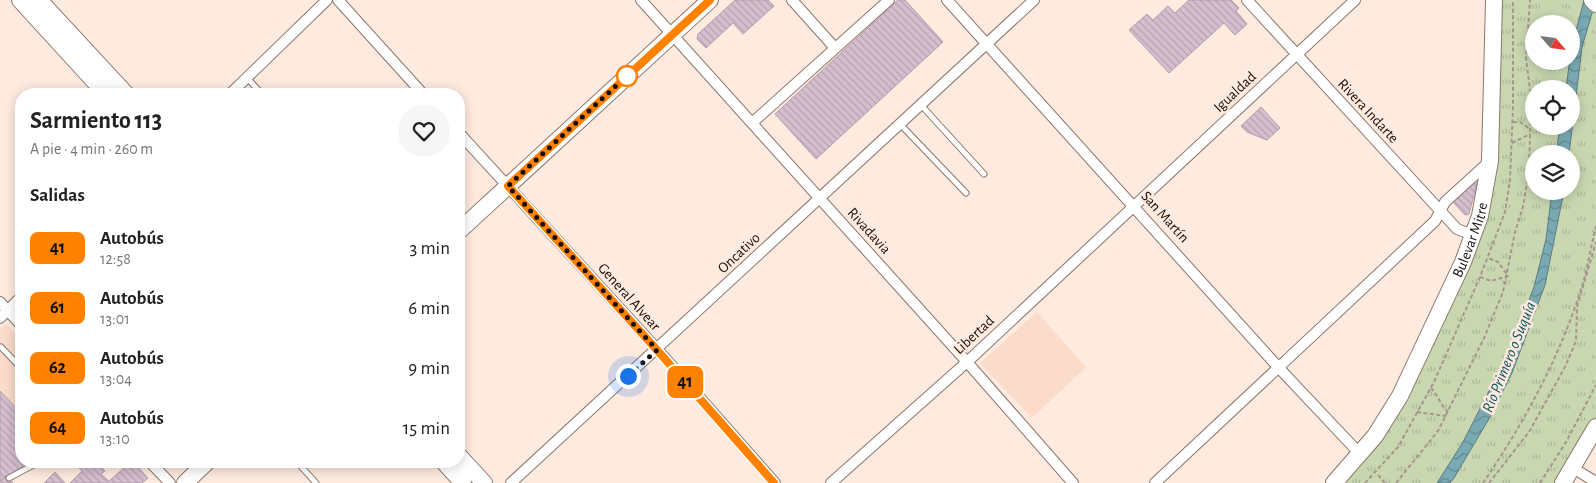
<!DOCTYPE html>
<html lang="es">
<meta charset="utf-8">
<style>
:root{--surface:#fff;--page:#f6f6f6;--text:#222;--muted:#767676}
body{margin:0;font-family:"Alegreya Sans",sans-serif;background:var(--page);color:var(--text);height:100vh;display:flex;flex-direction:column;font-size:19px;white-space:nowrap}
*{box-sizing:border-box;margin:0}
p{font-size:16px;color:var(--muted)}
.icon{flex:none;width:28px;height:28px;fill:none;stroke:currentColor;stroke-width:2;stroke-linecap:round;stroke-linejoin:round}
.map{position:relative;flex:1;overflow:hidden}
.side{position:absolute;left:15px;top:88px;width:450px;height:380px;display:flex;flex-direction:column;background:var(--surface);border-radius:20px;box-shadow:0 2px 12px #0003}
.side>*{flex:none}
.badge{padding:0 10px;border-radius:8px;font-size:18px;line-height:32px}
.needle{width:32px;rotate:118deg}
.buttons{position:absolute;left:1525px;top:15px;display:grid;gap:10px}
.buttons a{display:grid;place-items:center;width:55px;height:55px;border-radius:50%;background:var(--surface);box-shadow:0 2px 12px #0003;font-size:25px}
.you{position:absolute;width:25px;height:25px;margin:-12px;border:4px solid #fff;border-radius:50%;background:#1a73e8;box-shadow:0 0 0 8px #1a73e833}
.map>.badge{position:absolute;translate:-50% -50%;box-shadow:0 0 0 2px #fff}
h2{padding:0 15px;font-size:19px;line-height:45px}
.round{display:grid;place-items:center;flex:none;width:52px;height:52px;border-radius:26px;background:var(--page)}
.headline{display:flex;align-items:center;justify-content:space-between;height:85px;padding:0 15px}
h1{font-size:24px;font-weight:700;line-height:38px}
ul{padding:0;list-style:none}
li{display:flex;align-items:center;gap:15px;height:60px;padding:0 15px}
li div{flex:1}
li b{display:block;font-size:19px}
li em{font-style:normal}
li .badge{min-width:55px;font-weight:700;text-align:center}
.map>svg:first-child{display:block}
</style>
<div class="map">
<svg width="1596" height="483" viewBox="0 0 1596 483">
<defs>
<pattern id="grass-tufts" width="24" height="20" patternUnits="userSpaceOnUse" patternTransform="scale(1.25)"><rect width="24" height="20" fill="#c9d7b1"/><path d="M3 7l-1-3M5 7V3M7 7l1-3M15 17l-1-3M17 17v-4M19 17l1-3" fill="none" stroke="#acb797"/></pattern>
<pattern id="water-waves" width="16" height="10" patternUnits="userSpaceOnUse" patternTransform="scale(1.25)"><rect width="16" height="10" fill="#79aab3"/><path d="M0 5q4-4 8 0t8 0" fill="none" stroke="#628990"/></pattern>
<pattern id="building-back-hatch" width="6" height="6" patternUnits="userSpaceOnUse" patternTransform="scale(1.25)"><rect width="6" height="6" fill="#d5bece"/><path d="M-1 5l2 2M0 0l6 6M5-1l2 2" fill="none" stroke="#b6a2b0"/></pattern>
</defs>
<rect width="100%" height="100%" fill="#feeadf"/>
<path fill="#fbdbca" d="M 1037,312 L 1086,367 L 1032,418 L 980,363 Z
M 6,324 L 21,340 L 21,461 L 35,461 L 11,483 L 0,483 L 0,329 Z"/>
<path fill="url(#grass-tufts)" d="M 1494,0 L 1584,0 L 1571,51 L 1571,24 L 1534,24 L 1534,61 L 1570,61 L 1566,89 L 1534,89 L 1534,126 L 1560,126 L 1556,154 L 1534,154 L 1534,191 L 1552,191 L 1546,238 L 1534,287 L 1508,354 L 1463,442 L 1437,483 L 1334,483 L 1375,436 L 1480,216 Z
M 1596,0 L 1596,427 L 1563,483 L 1450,483 L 1490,417 L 1512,373 L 1545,285 L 1564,191 L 1571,191 L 1571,154 L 1569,154 L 1582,47 Z"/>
<path fill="url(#water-waves)" stroke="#5b7b80" d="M 1584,0 L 1596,0 L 1582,47 L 1569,154 L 1556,154 L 1560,126 L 1571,126 L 1571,89 L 1566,89 L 1571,50 Z
M 1552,191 L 1564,191 L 1545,285 L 1512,373 L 1490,417 L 1454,478 L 1450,483 L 1437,483 L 1463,442 L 1508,354 L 1534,287 L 1546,239 Z"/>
<path fill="url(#building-back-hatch)" stroke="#b39dac" d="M 735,0 L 768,0 L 774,6 L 743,34 L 733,23 L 706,48 L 697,39 L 698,34 Z
M 898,0 L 905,0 L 943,42 L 816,159 L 775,114 Z
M 1189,0 L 1231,0 L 1239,8 L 1236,11 L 1247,24 L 1235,35 L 1224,23 L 1169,73 L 1129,30 L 1147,14 L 1153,20 L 1168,6 L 1175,13 Z
M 1261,107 L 1280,128 L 1267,140 L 1247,132 L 1241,126 Z
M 1474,180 L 1477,183 L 1469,214 L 1465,215 L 1454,203 L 1455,198 Z
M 0,391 L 21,413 L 21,461 L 31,461 L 0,481 Z
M 72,461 L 90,461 L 96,468 L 99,465 L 105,471 L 101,474 L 109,481 L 132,461 L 148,478 L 142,483 L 70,483 L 82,471 Z
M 55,472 L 65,483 L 44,483 Z
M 6,475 L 13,483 L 0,483 Z"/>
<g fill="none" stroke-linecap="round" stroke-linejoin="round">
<g stroke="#8b7569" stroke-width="7">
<path id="lane" d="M 247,78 L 262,94
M 921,105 L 984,174
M 900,124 L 966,193
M 1,347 L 21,368
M 296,461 L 316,483
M 9,478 L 41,461"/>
</g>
<g stroke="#8b7569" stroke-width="12">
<path id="street" d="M 338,0 L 423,94
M 641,0 L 967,362 L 1073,483
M 792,0 L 835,48
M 947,0 L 1279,368 L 1360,454
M 1247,0 L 1457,229 L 1473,235
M 230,94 L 327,0
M 752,123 L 889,0
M 459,133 L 657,349 L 775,483
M 0,302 L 21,325
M 0,318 L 21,297
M 149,461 L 170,483
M 1573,468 L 1596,482
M 511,483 L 1034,0
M 831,483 L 967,362 L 1355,0
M 1155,483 L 1435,221 L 1445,202 L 1490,161"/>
</g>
<g stroke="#8b7569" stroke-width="18">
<g id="primary">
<path d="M 20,0 L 106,94"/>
<path d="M 39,0 L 126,94"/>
<path d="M 1592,0 L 1596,4"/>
<path d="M 459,231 L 710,0"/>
<path d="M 459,456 L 484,483"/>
<path d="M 443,461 L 463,483"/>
<path d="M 185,483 L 208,461"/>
<path id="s1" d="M 1334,483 L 1375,436 L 1400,396 L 1463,262 L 1480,216 L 1490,161 L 1494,0"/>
<path d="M 1563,483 L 1596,427"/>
</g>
</g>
<path stroke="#a5968d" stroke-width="2" stroke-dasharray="4 2.5" stroke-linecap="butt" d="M 1513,122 L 1520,122 L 1530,129
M 1512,143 L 1530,134
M 1480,277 L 1491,281 L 1508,276 L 1498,262 L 1488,258
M 1431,388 C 1438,395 1440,404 1448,412
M 1417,412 L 1446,416
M 101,467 L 108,461
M 1378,475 L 1385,483
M 1365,483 L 1398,447 L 1434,382 L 1480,277 L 1505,212 L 1510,180 L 1513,107 L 1513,0
M 1396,483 L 1438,431 L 1484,338 L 1503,292 L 1515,232 L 1523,207 L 1529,170 L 1531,98 L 1526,58 L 1530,0
M 1483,483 C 1524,423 1561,355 1582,286 C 1588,266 1591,246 1596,226
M 1489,483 L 1529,432 L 1565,367 L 1576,341 L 1577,307 L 1596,242
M 1540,483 L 1566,442 L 1596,385"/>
<use href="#lane" stroke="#fff" stroke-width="5"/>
<use href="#street" stroke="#fff" stroke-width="10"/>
<use href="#primary" stroke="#fff" stroke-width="16"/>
</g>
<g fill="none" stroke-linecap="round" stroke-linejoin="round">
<g stroke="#fff" stroke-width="11">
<path id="line" d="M 710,0 L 508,186 L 657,350 L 774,483"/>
</g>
<use href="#line" stroke="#ff8100" stroke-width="8"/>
<path stroke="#160e0a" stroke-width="5" stroke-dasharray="0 9" d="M 627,76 L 631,72 L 508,186 L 657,350 L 628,376"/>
</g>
<circle fill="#fff" stroke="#ff8100" stroke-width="2.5" cx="627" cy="76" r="10"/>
<g text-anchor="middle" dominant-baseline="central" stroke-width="5" stroke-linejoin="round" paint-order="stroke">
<g font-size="15" fill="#160e0a" stroke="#feeadf">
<text transform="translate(1235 92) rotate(-43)">Igualdad</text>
<text transform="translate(1368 111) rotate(47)">Rivera Indarte</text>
<text transform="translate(1165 217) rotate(48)">San Martín</text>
<text transform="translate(869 231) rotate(48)">Rivadavia</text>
<text stroke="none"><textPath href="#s1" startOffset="281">Bulevar Mitre</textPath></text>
<text transform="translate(739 253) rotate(-43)">Oncativo</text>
<text transform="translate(629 297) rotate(48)">General Alvear</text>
<text transform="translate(974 335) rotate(-43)">Libertad</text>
</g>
<g font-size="16" font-style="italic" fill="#0d555f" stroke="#feeadf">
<text transform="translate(1509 357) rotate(-68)">Río Primero o Suquía</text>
</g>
</g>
</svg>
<div class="buttons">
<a><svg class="needle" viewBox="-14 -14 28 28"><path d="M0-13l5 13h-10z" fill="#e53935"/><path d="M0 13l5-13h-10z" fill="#767676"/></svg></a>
<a><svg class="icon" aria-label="locate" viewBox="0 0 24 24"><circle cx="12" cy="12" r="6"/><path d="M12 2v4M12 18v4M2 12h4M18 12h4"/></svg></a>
<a><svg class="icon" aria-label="layers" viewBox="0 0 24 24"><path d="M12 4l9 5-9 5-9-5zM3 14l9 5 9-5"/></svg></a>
</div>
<div class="you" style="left:628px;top:376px"></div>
<b class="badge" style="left:685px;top:382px;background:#ff8100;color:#111">41</b>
<section class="side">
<div class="headline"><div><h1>Sarmiento 113</h1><p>A pie · 4 min · 260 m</p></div><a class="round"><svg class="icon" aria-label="heart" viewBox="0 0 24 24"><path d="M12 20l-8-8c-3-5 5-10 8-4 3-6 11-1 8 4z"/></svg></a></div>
<h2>Salidas</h2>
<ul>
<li><span class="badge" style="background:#ff8100;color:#111">41</span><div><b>Autobús</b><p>12:58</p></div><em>3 min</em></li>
<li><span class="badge" style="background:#ff8100;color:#111">61</span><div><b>Autobús</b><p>13:01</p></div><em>6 min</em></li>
<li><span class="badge" style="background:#ff8100;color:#111">62</span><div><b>Autobús</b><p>13:04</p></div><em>9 min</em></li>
<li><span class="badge" style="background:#ff8100;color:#111">64</span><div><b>Autobús</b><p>13:10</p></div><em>15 min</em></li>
</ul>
</section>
</div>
